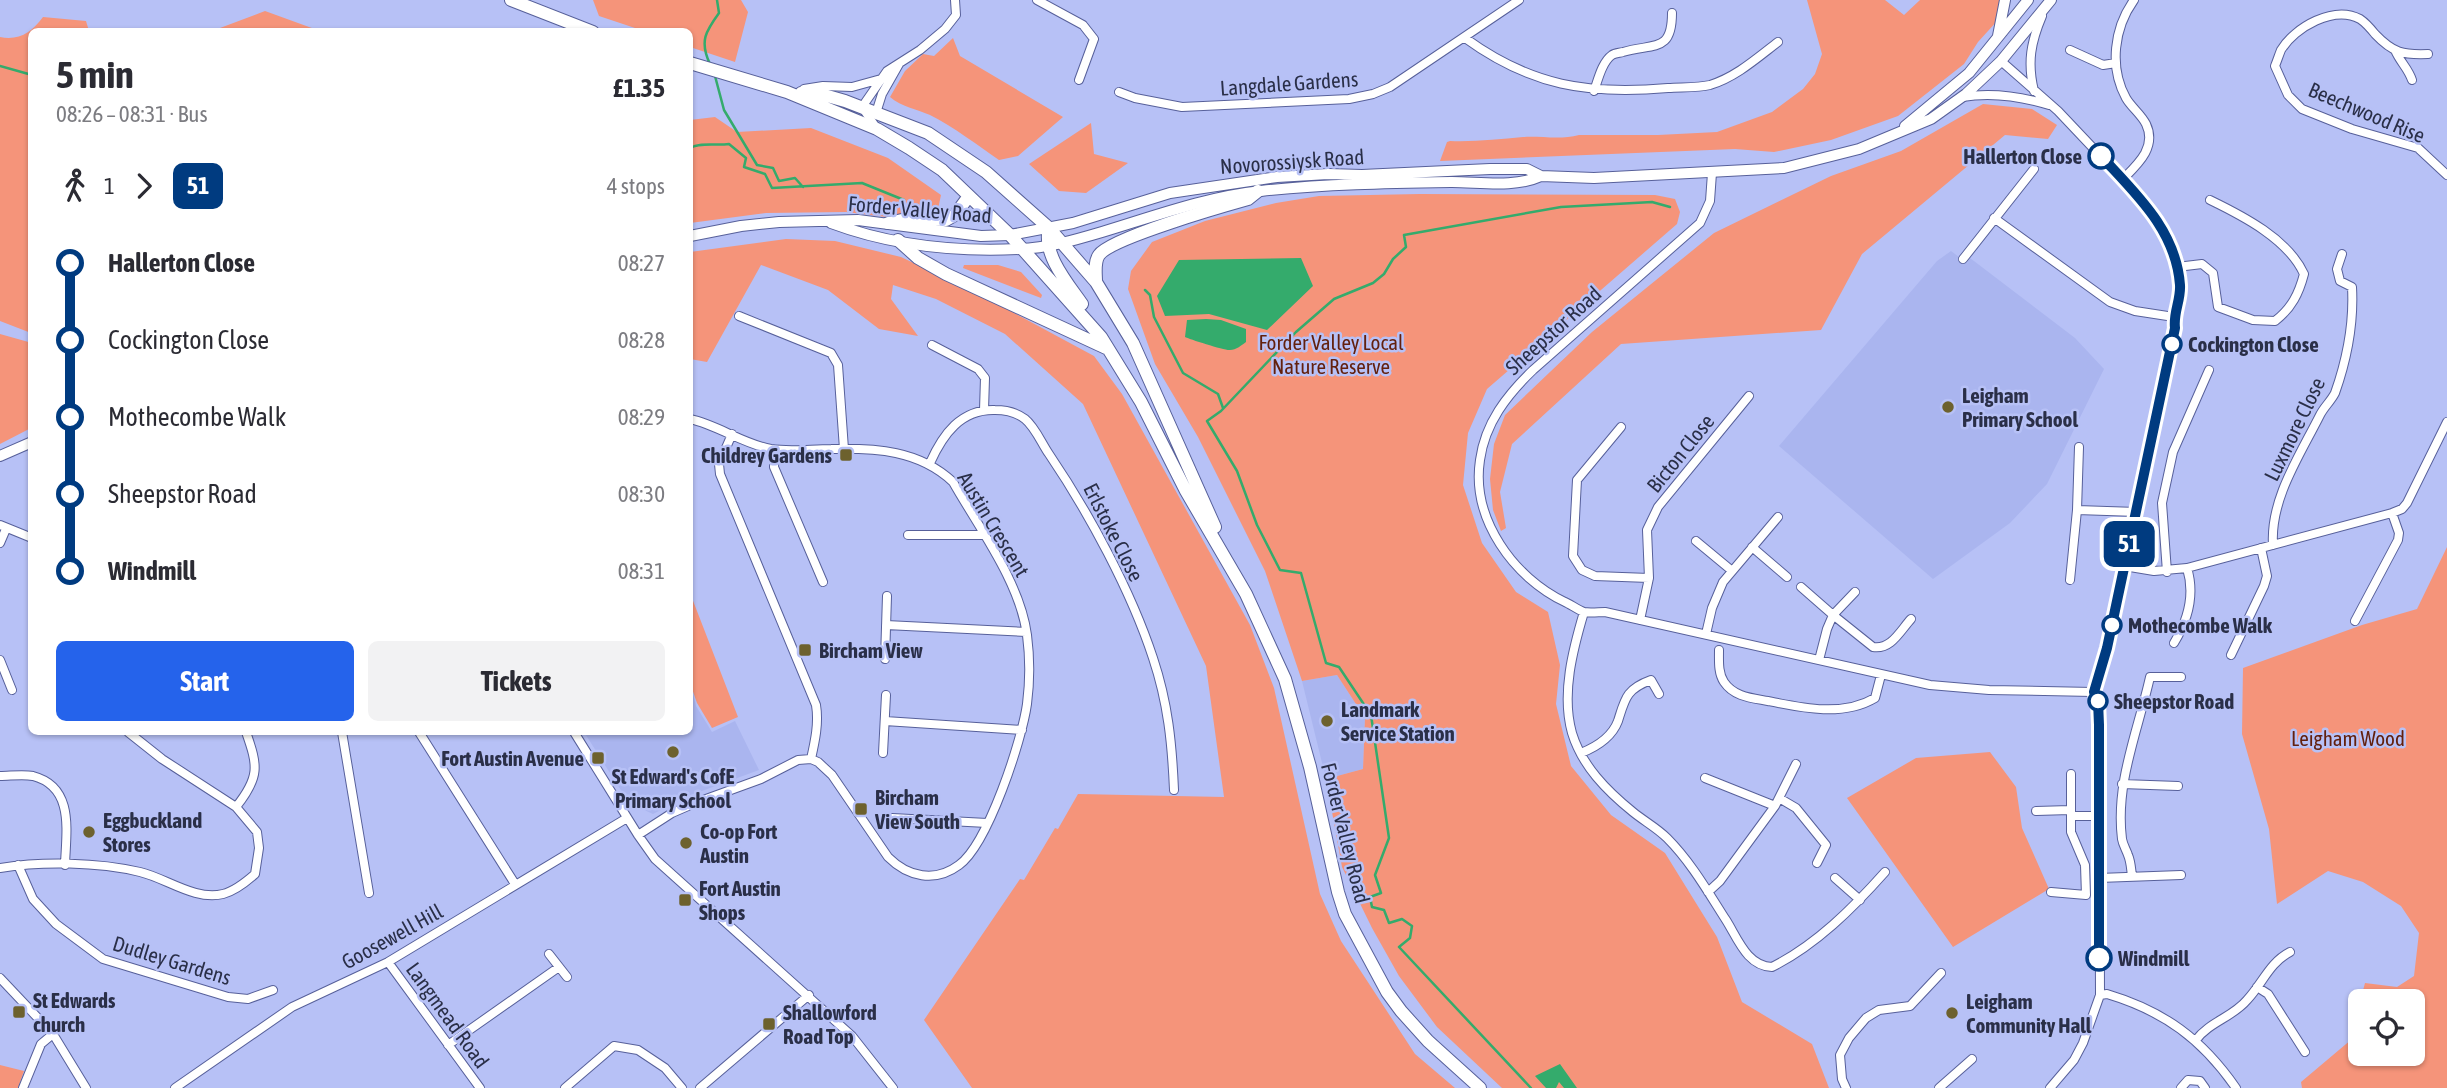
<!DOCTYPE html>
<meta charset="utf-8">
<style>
:root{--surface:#fff;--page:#f2f2f3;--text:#2b2b33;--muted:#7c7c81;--accent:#2563eb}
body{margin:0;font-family:"Asap Condensed",sans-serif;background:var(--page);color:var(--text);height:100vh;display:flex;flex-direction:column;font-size:26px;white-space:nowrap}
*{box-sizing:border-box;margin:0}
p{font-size:23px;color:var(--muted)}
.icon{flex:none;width:38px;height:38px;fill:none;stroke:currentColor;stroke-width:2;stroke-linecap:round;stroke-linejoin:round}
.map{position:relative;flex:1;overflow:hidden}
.drawer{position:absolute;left:28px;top:28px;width:665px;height:707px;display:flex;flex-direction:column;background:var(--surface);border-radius:10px;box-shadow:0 2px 5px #0004}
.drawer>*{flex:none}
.badge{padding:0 14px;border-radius:10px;font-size:24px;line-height:46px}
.fabs{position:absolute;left:2348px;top:989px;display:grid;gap:14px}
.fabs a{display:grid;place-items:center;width:77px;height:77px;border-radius:10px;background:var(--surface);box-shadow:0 2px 5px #0004;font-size:35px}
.map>.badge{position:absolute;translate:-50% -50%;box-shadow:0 0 0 4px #fff}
.legs{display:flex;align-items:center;gap:10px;height:77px;padding:0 28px;font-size:23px}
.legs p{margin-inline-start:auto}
.headline{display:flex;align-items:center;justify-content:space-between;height:119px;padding:0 28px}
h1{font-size:38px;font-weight:700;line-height:52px}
.action{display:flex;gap:14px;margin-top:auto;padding:14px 28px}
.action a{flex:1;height:80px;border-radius:10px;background:var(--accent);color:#fff;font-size:28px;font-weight:700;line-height:80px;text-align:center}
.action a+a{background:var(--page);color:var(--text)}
ul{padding:0 28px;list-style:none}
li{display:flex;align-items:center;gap:24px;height:77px;font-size:26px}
li i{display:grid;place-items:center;width:10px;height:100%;margin:0 9px;background:currentColor}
li i::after{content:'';width:18px;height:18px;margin:-9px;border:5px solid;border-radius:50%;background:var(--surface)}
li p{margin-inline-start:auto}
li:first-child i{background:linear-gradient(#0000 50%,currentColor 0)}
li:last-child i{background:linear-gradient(currentColor 50%,#0000 0)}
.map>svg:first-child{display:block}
</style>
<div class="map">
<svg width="2447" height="1088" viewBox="0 0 2447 1088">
<rect width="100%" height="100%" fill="#b7c1f6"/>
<path fill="#aab5ef" d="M 1951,251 L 1967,263 L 1970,258 L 2075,338 L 2104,369 L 2047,484 L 2010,523 L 1933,579 L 1779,446 L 1937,261 Z
M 1337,675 L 1365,718 L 1363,769 L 1326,779 L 1302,681 Z
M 690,683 L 696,706 L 712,732 L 735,721 L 759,770 L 691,795 L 653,814 L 629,803 L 584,732 L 690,732 Z"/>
<path fill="#f5947a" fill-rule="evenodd" d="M 593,0 L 741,0 L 748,12 L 735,62 L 690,47 L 690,32 L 644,31 L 599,16 Z
M 1807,0 L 1885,0 L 1904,15 L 1920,0 L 2003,0 L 1998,20 L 1978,42 L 1964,64 L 1898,116 L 1831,140 L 1774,152 L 1735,149 L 1440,161 L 1447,142 L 1450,141 C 1475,142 1499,139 1523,137 C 1542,136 1561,140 1579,135 L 1658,135 L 1717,132 L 1772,112 L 1803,89 L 1815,74 L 1822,54 Z
M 265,11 L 320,31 L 212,31 Z
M 43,17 L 86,21 L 89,31 L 32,32 L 31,333 L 0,321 L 0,37 C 19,41 32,32 43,17 Z
M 953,38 L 960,56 L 1063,117 L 1018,156 L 999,160 C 977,145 954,127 930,115 C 916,109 902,107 890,97 L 905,71 L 923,54 L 934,56 Z
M 1983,104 L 2032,109 L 2057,125 L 2048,139 L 2005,135 L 1862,254 L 1821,330 L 1621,344 L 1512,444 L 1500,492 L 1506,528 L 1501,531 L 1493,510 L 1490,479 L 1494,444 L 1505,415 L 1592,332 L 1714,233 L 1831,176 L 1901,151 Z
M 715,117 L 737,132 L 811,128 L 888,158 L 941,195 L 935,223 L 846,212 L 766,213 L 690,223 L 690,120 Z
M 1091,123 L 1094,154 L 1128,163 L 1086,193 L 1059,191 L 1029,164 Z
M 1420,194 L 1655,195 L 1675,199 L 1680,212 L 1677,224 L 1487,389 L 1468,433 L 1463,485 L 1482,543 L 1516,592 L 1548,612 L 1560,665 L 1556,704 L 1571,766 L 1611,815 L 1665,853 L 1717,937 L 1742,1002 L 1812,1044 L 1829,1088 L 1502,1088 L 1437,1027 L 1399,976 L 1372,928 L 1342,867 L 1326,779 L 1363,769 L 1365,718 L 1337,675 L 1302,681 L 1265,571 L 1198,437 L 1155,364 L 1128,289 L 1131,271 L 1152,242 L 1205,221 L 1276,203 L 1319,196 Z
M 786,239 L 835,241 L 901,257 L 977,293 L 1094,356 L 1122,394 L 1250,625 L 1274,688 L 1320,894 L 1341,941 L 1415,1054 L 1455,1088 L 972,1088 L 924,1020 L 1020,879 L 1024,880 L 1055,828 L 1058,829 L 1078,794 L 1224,797 L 1206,666 L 1083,404 L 1005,334 L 936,299 L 893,285 L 891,299 L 918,336 L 879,329 L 828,290 L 761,265 L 707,362 L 690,359 L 690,252 Z
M 964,265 L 998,265 L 1021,272 L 1042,295 L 1041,298 L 963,268 Z
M 0,334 L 32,343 L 31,428 L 0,444 Z
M 2447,547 L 2447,1088 L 2302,1088 L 2301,1082 L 2352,1039 L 2353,1027 L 2365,983 L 2397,987 L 2414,976 L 2419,933 L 2401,906 L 2363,882 L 2328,871 L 2277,904 L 2269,829 L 2242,734 L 2243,668 L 2362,625 L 2417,609 ZM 2361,1001 L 2413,1001 L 2413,1054 L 2361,1054 Z
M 690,593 L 738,717 L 712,728 L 697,703 L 690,683 Z
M 1990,752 L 2016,787 L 2022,828 L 2049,889 L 1953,947 L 1847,798 L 1916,758 Z
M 0,1065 L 24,1071 L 18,1088 L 0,1088 Z"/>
<path fill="#34ab6c" d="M 1301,258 L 1313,286 L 1267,330 L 1209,314 L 1165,316 L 1157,296 L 1179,260 Z
M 1206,319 L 1221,320 L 1246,329 L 1246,342 C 1242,345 1236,350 1230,350 C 1226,351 1189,339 1185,337 L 1187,320 Z
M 1560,1064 L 1577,1088 L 1564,1088 L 1559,1082 L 1556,1088 L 1546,1088 L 1535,1076 Z"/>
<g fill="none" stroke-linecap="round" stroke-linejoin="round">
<path stroke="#34ab6c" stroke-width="2.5" d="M 710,64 C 699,41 706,31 719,13 L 717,0
M 0,66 L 32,75
M 715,76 L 724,110 L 757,165 L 773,168 L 779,181 L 795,178 L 803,187
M 690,148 C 701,142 716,146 729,144 L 746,158 L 744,167 L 765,174 L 772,188 L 862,183 L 904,200
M 1145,290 L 1150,295 L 1154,317 L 1183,373 L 1218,394 L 1223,408
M 1531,1088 L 1399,947 L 1410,938 L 1412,926 L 1402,919 L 1389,923 L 1384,910 L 1372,907 L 1370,897 L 1381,893 L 1375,875 L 1389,838 L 1371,715 L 1339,667 L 1326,663 L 1301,573 L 1280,570 L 1257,525 L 1237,471 L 1207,421 L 1221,411 L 1296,332 L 1334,299 L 1373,283 L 1384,274 L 1393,259 L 1406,247 L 1404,235 L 1561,207 L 1652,202 L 1670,207"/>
<g stroke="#57609a" stroke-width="10">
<path id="street" d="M 1037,0 L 1083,25 L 1094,39 L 1079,80
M 1465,38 C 1531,86 1588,95 1668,88 C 1681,87 1697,88 1710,85 C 1736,77 1757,58 1778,42
M 2070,50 L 2103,65 L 2116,63
M 2395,50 C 2400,62 2408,68 2412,80
M 2428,54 C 2403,55 2393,53 2375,34 C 2371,29 2366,23 2360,19 C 2334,5 2295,27 2281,50 C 2279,55 2277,61 2275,66 L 2288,95 L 2302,109 L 2352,129 L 2418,148 L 2447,175
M 2001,61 L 2058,111 L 2146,204 C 2166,229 2183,263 2180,296 C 2179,308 2174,316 2175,328 L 2107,648 L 2093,692 L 2098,701 L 2099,729 L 2100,995 L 2083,1043 L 2074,1060 L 2050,1088
M 804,89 L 823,86 L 852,87 L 881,79
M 1594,91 C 1598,80 1602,62 1612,55 C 1615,53 1619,53 1623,52 C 1654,43 1672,53 1672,13
M 2034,91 C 2027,62 2031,42 2042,16
M 1119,92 L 1135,98 L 1182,107 L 1349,99 L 1373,94 L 1390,87 L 1519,0
M 1962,97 C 1992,92 2020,96 2049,105
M 876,113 L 882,94 L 899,64
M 875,126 L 862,107 L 887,71 L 920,50 L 945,29 L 956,15 L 955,0
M 1712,173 L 1710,201 L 1700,223 L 1533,370 C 1507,395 1485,423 1480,460 C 1471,519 1514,578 1565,602 C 1570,604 1578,610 1584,612 C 1590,613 1599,612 1605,612 L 1930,685 L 1989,690 L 2093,692
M 2123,179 C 2138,164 2157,147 2146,124 C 2141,114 2131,107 2126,98 C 2109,67 2114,28 2134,0
M 1994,218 L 2110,302 L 2135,311 L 2174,317
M 1963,259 L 2034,169
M 2177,267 L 2202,264 L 2213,273 L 2218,307 L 2253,320 L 2275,321 C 2292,308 2299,293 2304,274 C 2288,239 2243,216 2210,200
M 739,316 L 831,353 L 838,365 L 844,449
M 932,345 L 978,369 L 985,378 L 984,410
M 1621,427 L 1577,480 L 1573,556 L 1582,570 L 1595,576 L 1649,578
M 732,434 L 719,464 L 720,474 L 816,705 C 819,723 815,741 811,759
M 775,450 L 774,467 L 823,582
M 930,463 C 943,434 961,409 995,410 C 1006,410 1016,412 1025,419 C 1035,427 1042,444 1049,454 C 1089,513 1131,591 1153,658 C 1168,703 1172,743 1174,790
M 2077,510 L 2137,512
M 0,525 L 32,538
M 908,535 L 984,535
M 1696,541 L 1731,570
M 0,543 L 6,529
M 2273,545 C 2270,499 2300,455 2320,415 C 2324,407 2331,401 2335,393 C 2347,359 2354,323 2352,287 L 2340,281 L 2337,269 L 2342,254
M 1752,547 L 1787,577
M 2124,566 L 2154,571 L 2187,568 L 2392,513 L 2402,509 L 2407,503 L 2447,422
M 2167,572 L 2162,503 L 2173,452 L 2209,370
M 2070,580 L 2077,510 L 2079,447
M 1801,587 L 1833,615 L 1855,592
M 1584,612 C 1573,649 1561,694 1572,733 C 1582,766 1607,791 1633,812 C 1644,821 1657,828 1667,838 C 1691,862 1708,892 1726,920 C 1738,939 1747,966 1772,967 C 1816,945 1853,908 1885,872
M 1640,620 L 1649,578 L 1647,530 L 1658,507 L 1749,396
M 2355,621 L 2398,540 L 2399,533 L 2392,513
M 886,625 L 1026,632
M 1706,634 L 1712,608 L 1723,582 L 1778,517
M 2174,643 C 2188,620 2195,594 2187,568
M 1719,650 C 1719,661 1718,673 1724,682 C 1734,697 1752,698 1768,701 C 1802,708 1843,717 1875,698 L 1881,675
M 2231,655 L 2264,586 L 2267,576 L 2261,548
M 885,659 L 887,596
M 0,660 L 12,690
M 1819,660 L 1827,629 L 1833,615 L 1873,647 C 1891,650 1900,631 1911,619
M 885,721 L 1022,730
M 342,732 L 369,893
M 419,732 L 515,884
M 574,732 L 638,835 L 655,859 L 852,1036 L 893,1088
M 883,753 L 886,695
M 1581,753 C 1596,747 1612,737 1618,721 C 1625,699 1626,689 1651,680 L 1659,694
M 0,776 C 10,776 23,774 33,776 C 75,787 66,832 65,865
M 1705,778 L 1775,806
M 2122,784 L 2178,786
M 1779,798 L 1796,808 L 1826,845 L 1817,863
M 236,807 C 260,777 258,766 246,732
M 2036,811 L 2070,810
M 2073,816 L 2100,816
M 892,818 L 987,823
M 638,835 L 672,813 L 695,803 L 761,779 L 798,760 L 811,759 L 818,762 L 832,775 L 888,857 C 908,877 935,883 959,865 C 988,844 1022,740 1027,704 C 1030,681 1030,658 1027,635 C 1020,582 979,528 953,482 C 919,450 876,448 831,449 C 811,449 791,452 771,449 C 743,444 718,425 690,419
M 18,865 L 33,899 L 56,924 L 103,959 L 228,997 L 248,999 L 273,990
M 0,868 C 42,861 98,862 140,872 C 166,878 195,901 223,894 C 235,891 246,882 255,874 L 259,848 L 257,832 L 236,807 L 162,759 L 128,732
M 2132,876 C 2131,869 2131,862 2128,855 C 2126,849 2123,845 2122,839 C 2115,783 2138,731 2150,677 L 2181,677
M 1835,878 L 1860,900
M 2099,878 L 2181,875
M 1708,892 L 1720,881 L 1775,806 L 1796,764
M 2051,892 L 2086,895 L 2085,865 L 2071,832 L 2071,774
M 549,954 L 567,977
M 388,962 L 480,1088
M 0,978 L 53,1034 L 86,1088
M 2257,987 L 2268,994 L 2305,1052
M 2100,995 L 2107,994 C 2164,1011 2202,1039 2236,1088
M 2196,1040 C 2209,1022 2233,1017 2247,1000 C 2263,983 2269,963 2290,952
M 448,1045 L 559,967
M 23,1088 L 41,1044 L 53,1034
M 175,1088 L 292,1007 L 388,962 L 627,818
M 565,1088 L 614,1046 L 638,1050 L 665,1068 L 682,1088
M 700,1088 L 809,995
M 1846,1088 L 1842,1079 L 1840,1055 L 1849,1038 L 1866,1018 L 1879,1010 L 1910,1006 L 1941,973
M 1939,1088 L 1972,1059
M 2181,1088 L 2188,1080 L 2200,1081 L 2205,1088"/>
</g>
<g stroke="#57609a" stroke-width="12">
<path id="secondary" d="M 1998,36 L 2005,0
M 1905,126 L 1969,73 L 2028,0
M 831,223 C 890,245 957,252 1019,249 C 1048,248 1075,240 1102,232 C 1155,216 1206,197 1261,191 C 1324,184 1389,183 1452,182 C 1480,182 1515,188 1541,176
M 690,236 L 741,226 L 779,222 L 858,220 L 981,236 L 1010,235 L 1073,223 L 1170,193 L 1277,177 L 1328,174 L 1362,175 L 1490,169 L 1527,169 L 1541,176 L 1594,178 L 1784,168 L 1859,149 L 1931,119 L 1966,94 L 2001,61 L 2051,0
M 0,456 L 32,442"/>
</g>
<g stroke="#57609a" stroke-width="14">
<path id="primary" d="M 511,0 L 593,32
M 690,63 L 787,92 L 877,129 L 909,148 L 942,170 L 1010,235 L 1101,337 L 1141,402 L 1186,491 L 1246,594 L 1285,679 L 1310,767 L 1338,892 L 1345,914 L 1387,992 L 1401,1011 L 1428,1041 L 1480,1088
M 801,93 L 824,95 L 845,101 L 928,133 L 986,172 L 1049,228 L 1096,282 L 1133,343 L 1215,527
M 888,223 L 911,218 L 946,220 L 955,215 L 969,196
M 1049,228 C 1042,254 1068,284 1082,304
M 898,240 L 918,258 L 946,274 L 1106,348
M 1096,282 C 1096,273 1094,262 1099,255 C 1111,238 1223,206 1248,199 L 1258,191"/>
</g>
<use href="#street" stroke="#fff" stroke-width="8"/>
<use href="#secondary" stroke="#fff" stroke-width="10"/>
<use href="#primary" stroke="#fff" stroke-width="12"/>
</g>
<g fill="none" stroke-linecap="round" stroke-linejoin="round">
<g stroke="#fff" stroke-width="16">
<path id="line-1" d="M 2099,958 L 2099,725 L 2098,701 L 2094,692 L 2107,648 L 2175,328 C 2173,313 2181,300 2180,285 C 2176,230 2136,194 2101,156"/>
</g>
<use href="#line-1" stroke="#003b80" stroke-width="10"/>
</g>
<g fill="#fff" stroke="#003b80" stroke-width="3.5">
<circle cx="2101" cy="156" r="12"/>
<circle cx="2172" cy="344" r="9"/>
<circle cx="2112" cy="625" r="9"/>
<circle cx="2098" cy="701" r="9"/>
<circle cx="2099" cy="958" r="12"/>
</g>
<g fill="#6d612e" stroke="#b7c1f6" stroke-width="2.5">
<circle cx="1948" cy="407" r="7"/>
<rect x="839" y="448" width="14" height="14" rx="3.5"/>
<rect x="798" y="643" width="14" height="14" rx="3.5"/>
<circle cx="1327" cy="721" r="7"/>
<circle cx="673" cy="752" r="7"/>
<rect x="591" y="751" width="14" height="14" rx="3.5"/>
<rect x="854" y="802" width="14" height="14" rx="3.5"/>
<circle cx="89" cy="832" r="7"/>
<circle cx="686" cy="843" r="7"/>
<rect x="678" y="893" width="14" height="14" rx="3.5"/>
<rect x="12" y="1005" width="14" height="14" rx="3.5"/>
<circle cx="1952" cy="1013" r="7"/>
<rect x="762" y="1017" width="14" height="14" rx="3.5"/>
</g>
<g text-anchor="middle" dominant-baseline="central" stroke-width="5" stroke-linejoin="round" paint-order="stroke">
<g font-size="21" fill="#2a2f48" stroke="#b7c1f6">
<text transform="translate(1289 83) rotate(-4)">Langdale Gardens</text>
<text transform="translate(2367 112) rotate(23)">Beechwood Rise</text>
<text transform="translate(1292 161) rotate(-4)">Novorossiysk Road</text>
<text transform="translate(920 209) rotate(5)">Forder Valley Road</text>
<text transform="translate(1553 330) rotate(-42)">Sheepstor Road</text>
<text transform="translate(2294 429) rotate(-64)">Luxmore Close</text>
<text transform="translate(1680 453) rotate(-51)">Bicton Close</text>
<text transform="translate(994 524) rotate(59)">Austin Crescent</text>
<text transform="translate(1114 532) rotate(63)">Erlstoke Close</text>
<text transform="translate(1346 833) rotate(76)">Forder Valley Road</text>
<text transform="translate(392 936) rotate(-29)">Goosewell Hill</text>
<text transform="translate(172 960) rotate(17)">Dudley Gardens</text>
<text transform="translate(448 1015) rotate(54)">Langmead Road</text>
</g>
<g font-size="21" font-weight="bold" fill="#2a2f48" stroke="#b7c1f6" text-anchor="start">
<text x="2082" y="156" text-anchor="end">Hallerton Close</text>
<text x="2188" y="344">Cockington Close</text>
<text x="2128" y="625">Mothecombe Walk</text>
<text x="2114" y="701">Sheepstor Road</text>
<text x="2118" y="958">Windmill</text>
</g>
<g font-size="21" fill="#63200d" stroke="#b7c1f6">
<text x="1331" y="342">Forder Valley Local<tspan x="1331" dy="24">Nature Reserve</tspan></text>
<text x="2348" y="738">Leigham Wood</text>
</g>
<g font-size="21" font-weight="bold" fill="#2a2f48" stroke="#b7c1f6" text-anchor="start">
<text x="1962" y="395">Leigham<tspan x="1962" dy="24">Primary School</tspan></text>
<text x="832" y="455" text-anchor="end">Childrey Gardens</text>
<text x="819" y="650">Bircham View</text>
<text x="1341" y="709">Landmark<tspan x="1341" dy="24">Service Station</tspan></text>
<text x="584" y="758" text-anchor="end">Fort Austin Avenue</text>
<text x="673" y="776" text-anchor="middle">St Edward's CofE<tspan x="673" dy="24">Primary School</tspan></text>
<text x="875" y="797">Bircham<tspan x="875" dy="24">View South</tspan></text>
<text x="103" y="820">Eggbuckland<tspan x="103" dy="24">Stores</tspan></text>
<text x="700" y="831">Co-op Fort<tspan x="700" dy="24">Austin</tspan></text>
<text x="699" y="888">Fort Austin<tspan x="699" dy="24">Shops</tspan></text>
<text x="33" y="1000">St Edwards<tspan x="33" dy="24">church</tspan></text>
<text x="1966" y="1001">Leigham<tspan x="1966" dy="24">Community Hall</tspan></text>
<text x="783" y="1012">Shallowford<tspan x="783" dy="24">Road Top</tspan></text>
</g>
</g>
</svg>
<div class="fabs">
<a><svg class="icon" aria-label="locate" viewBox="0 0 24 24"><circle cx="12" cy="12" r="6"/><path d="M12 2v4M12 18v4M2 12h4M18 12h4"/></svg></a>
</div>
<b class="badge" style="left:2129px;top:544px;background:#003b80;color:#fff">51</b>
<section class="drawer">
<div class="headline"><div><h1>5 min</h1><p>08:26 – 08:31 · Bus</p></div><b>£1.35</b></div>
<div class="legs"><svg class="icon" aria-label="walk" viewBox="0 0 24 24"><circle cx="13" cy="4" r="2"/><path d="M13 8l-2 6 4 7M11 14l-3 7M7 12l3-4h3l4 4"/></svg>1<svg class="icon" aria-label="forward" viewBox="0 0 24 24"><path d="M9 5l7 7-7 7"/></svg><b class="badge" style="background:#003b80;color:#fff">51</b><p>4 stops</p></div>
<ul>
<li><i style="color:#003b80"></i><b>Hallerton Close</b><p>08:27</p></li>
<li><i style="color:#003b80"></i><span>Cockington Close</span><p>08:28</p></li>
<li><i style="color:#003b80"></i><span>Mothecombe Walk</span><p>08:29</p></li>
<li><i style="color:#003b80"></i><span>Sheepstor Road</span><p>08:30</p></li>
<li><i style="color:#003b80"></i><b>Windmill</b><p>08:31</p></li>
</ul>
<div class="action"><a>Start</a><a>Tickets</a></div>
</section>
</div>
